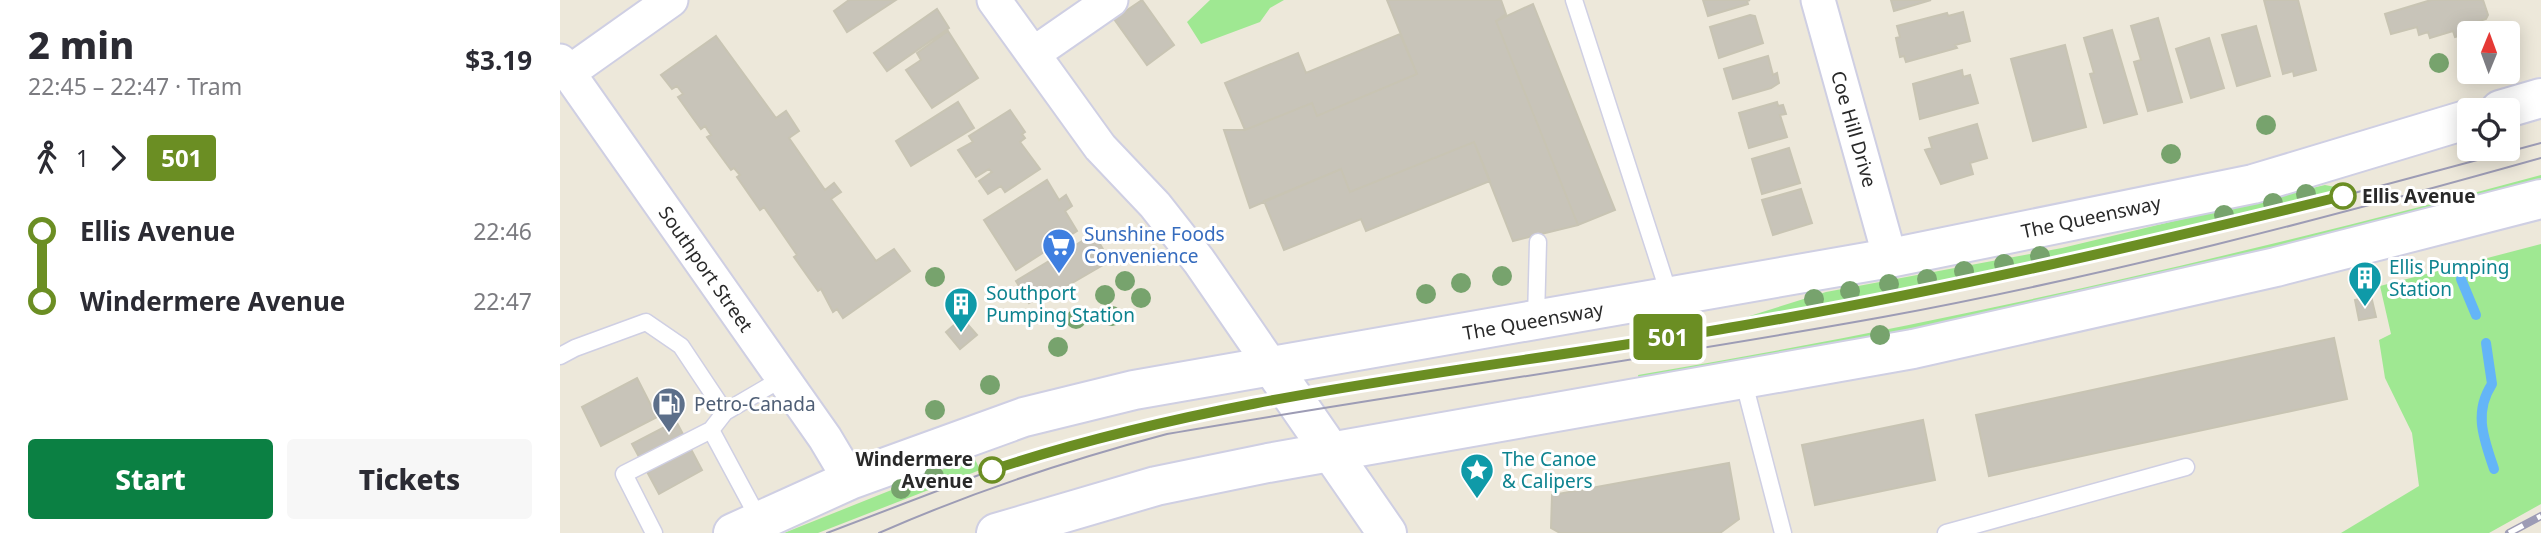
<!DOCTYPE html>
<meta charset="utf-8">
<style>
:root{--surface:#fff;--page:#f7f7f7;--text:#2b2b33;--muted:#7c7c81;--accent:#0b8043}
body{margin:0;font-family:"Noto Sans",sans-serif;background:var(--page);color:var(--text);height:100vh;display:flex;flex-direction:column;font-size:26px;white-space:nowrap}
*{box-sizing:border-box;margin:0}
p{font-size:23px;color:var(--muted)}
.icon{flex:none;width:38px;height:38px;fill:none;stroke:currentColor;stroke-width:2;stroke-linecap:round;stroke-linejoin:round}
.map{position:relative;flex:1;overflow:hidden}
.panel{display:flex;flex-direction:column;background:var(--surface);width:560px}
.panel>*{flex:none}
.badge{padding:0 14px;border-radius:5px;font-size:24px;line-height:46px}
.needle{width:46px;rotate:1deg}
.tools{position:absolute;left:1897px;top:21px;display:grid;gap:14px}
.tools a{display:grid;place-items:center;width:63px;height:63px;border-radius:7px;background:var(--surface);box-shadow:0 4px 18px #0003;font-size:35px}
.map>.badge{position:absolute;translate:-50% -50%;box-shadow:0 0 0 4px #fff}
.legs{display:flex;align-items:center;gap:10px;height:77px;padding:0 28px;font-size:23px}
.legs p{margin-inline-start:auto}
.summary{display:flex;align-items:center;justify-content:space-between;height:119px;padding:0 28px}
h1{font-size:38px;font-weight:800;line-height:52px}
.action{display:flex;gap:14px;margin-top:auto;padding:14px 28px}
.action a{flex:1;height:80px;border-radius:7px;background:var(--accent);color:#fff;font-size:28px;font-weight:800;line-height:80px;text-align:center}
.action a+a{background:var(--page);color:var(--text)}
ul{padding:0 28px;list-style:none}
li{display:flex;align-items:center;gap:24px;height:70px;font-size:26px}
li i{display:grid;place-items:center;width:10px;height:100%;margin:0 9px;background:currentColor}
li i::after{content:'';width:18px;height:18px;margin:-9px;border:5px solid;border-radius:50%;background:var(--surface)}
li p{margin-inline-start:auto}
li:first-child i{background:linear-gradient(#0000 50%,currentColor 0)}
li:last-child i{background:linear-gradient(currentColor 50%,#0000 0)}
main{display:flex;flex:1;min-height:0}
.map>svg:first-child{display:block}
</style>
<main>
<section class="panel">
<div class="summary"><div><h1>2 min</h1><p>22:45 – 22:47 · Tram</p></div><b>$3.19</b></div>
<div class="legs"><svg class="icon" aria-label="walk" viewBox="0 0 24 24"><circle cx="13" cy="4" r="2"/><path d="M13 8l-2 6 4 7M11 14l-3 7M7 12l3-4h3l4 4"/></svg>1<svg class="icon" aria-label="forward" viewBox="0 0 24 24"><path d="M9 5l7 7-7 7"/></svg><b class="badge" style="background:#6b8e23;color:#fff">501</b></div>
<ul>
<li><i style="color:#6b8e23"></i><b>Ellis Avenue</b><p>22:46</p></li>
<li><i style="color:#6b8e23"></i><b>Windermere Avenue</b><p>22:47</p></li>
</ul>
<div class="action"><a>Start</a><a>Tickets</a></div>
</section>
<div class="map">
<svg width="1981" height="533" viewBox="0 0 1981 533">
<rect width="100%" height="100%" fill="#ede8da"/>
<path fill="#9fe892" d="M 650,0 L 724,0 L 710,8 L 700,22 L 641,44 L 627,22 Z
M 1981,175 L 1981,186 L 1651,272 L 1080,385 L 1078,375 C 1383,324 1683,255 1981,175 Z
M 1765,185 L 1775,187 L 1776,193 L 1460,269 L 1317,298 L 1177,320 L 1266,292 L 1502,248 Z
M 1981,244 L 1981,504 L 1929,533 L 1781,533 L 1859,486 L 1852,433 L 1825,378 L 1819,340 L 1831,334 L 1820,286 Z
M 414,457 L 420,470 L 258,533 L 224,533 Z"/>
<g fill="none" stroke-linecap="round" stroke-linejoin="round">
<path stroke="#64b5f7" stroke-width="10" d="M 1901,279 L 1916,315
M 1926,343 L 1932,384 C 1913,413 1924,439 1934,469"/>
</g>
<path fill="#c8c4b9" stroke="#c8c4b3" stroke-width="2" d="M 336,0 L 287,32 L 274,11 L 289,0 Z
M 582,0 L 614,45 L 587,65 L 554,19 Z
M 827,0 L 941,0 L 946,14 L 936,21 L 1018,225 L 953,241 L 914,142 L 790,192 L 781,169 L 690,208 L 664,130 L 685,130 L 752,103 L 757,116 L 857,74 Z
M 1143,0 L 1190,0 L 1187,1 L 1188,4 L 1148,16 Z
M 1331,0 L 1371,0 L 1334,11 Z
M 1704,0 L 1738,0 L 1756,70 L 1734,76 L 1733,71 L 1723,74 Z
M 1871,0 L 1923,0 L 1928,15 L 1926,19 L 1907,25 L 1909,33 L 1895,37 L 1893,31 L 1870,38 L 1868,32 L 1859,35 L 1857,27 L 1831,34 L 1825,14 Z
M 973,4 L 1055,210 L 1018,225 L 936,21 Z
M 377,9 L 389,28 L 327,71 L 314,53 Z
M 1403,12 L 1410,41 L 1395,45 L 1397,48 L 1346,62 L 1344,56 L 1340,57 L 1336,38 L 1340,37 L 1337,26 L 1387,13 L 1388,16 Z
M 1190,15 L 1195,16 L 1203,43 L 1159,58 L 1150,27 Z
M 1598,18 L 1622,102 L 1588,111 L 1574,62 L 1581,60 L 1571,26 Z
M 1696,26 L 1710,76 L 1677,86 L 1662,35 Z
M 1552,30 L 1577,114 L 1544,123 L 1530,74 L 1534,73 L 1524,38 Z
M 388,31 L 418,78 L 372,108 L 346,70 L 361,60 L 357,53 Z
M 840,34 L 857,74 L 757,116 L 752,103 L 685,130 L 665,83 L 738,53 L 746,73 Z
M 156,36 L 216,118 L 226,111 L 239,131 L 229,138 L 265,190 L 274,183 L 281,192 L 271,199 L 316,261 L 334,249 L 350,271 L 283,318 L 277,309 L 273,312 L 261,289 L 258,291 L 234,257 L 237,255 L 204,207 L 200,210 L 177,177 L 180,175 L 174,168 L 171,170 L 147,137 L 151,135 L 145,126 L 141,129 L 135,121 L 118,97 L 123,94 L 117,86 L 112,89 L 101,75 Z
M 1649,38 L 1664,88 L 1631,98 L 1616,49 Z
M 1505,45 L 1526,127 L 1473,141 L 1451,59 Z
M 1208,56 L 1213,75 L 1217,73 L 1219,83 L 1211,88 L 1173,99 L 1164,69 Z
M 1402,70 L 1403,77 L 1410,75 L 1418,103 L 1360,119 L 1353,84 Z
M 398,102 L 414,128 L 351,166 L 336,141 Z
M 1217,102 L 1218,106 L 1223,105 L 1226,114 L 1220,115 L 1227,137 L 1189,148 L 1179,113 Z
M 450,110 L 465,132 L 462,134 L 465,138 L 460,142 L 480,169 L 445,192 L 441,186 L 428,194 L 419,181 L 432,172 L 429,169 L 416,177 L 398,150 L 413,142 L 409,136 Z
M 1417,124 L 1427,158 L 1410,163 L 1413,174 L 1381,184 L 1365,150 L 1372,148 L 1369,138 Z
M 914,142 L 930,181 L 806,231 L 801,219 L 724,250 L 704,201 L 781,169 L 790,192 Z
M 1229,148 L 1240,183 L 1202,194 L 1192,159 Z
M 487,180 L 499,200 L 506,195 L 512,206 L 505,211 L 517,231 L 456,270 L 424,220 Z
M 1241,189 L 1252,223 L 1213,235 L 1202,200 Z
M 534,234 L 550,261 L 488,297 L 485,293 L 469,303 L 456,281 Z
M 1811,296 L 1816,317 L 1799,320 L 1795,300 Z
M 402,318 L 417,335 L 400,349 L 386,332 Z
M 1774,338 L 1787,399 L 1429,476 L 1416,415 Z
M 77,378 L 97,417 L 41,446 L 22,407 Z
M 1363,420 L 1375,480 L 1255,505 L 1242,445 Z
M 116,421 L 142,470 L 99,494 L 72,444 Z
M 1169,463 L 1179,519 L 1160,533 L 1000,533 L 991,528 L 992,495 Z"/>
<g fill="none" stroke-linecap="round" stroke-linejoin="round">
<g stroke="#cfcfe3" stroke-width="19">
<path id="service" d="M 1014,0 L 1110,297
M 976,319 L 978,242
M 0,356 L 15,348 L 86,322 L 121,346 L 165,412
M 1183,379 L 1223,533
M 200,521 L 151,430 L 165,412 L 223,378
M 94,533 L 64,474 L 151,430
M 1386,533 L 1626,467"/>
</g>
<g stroke="#cfcfe3" stroke-width="37">
<path id="minor" d="M 434,0 L 540,147 L 595,205 L 639,261 L 710,364
M 1258,0 L 1330,258
M 473,54 L 551,0
M 0,61 L 265,438 L 290,480
M 8,73 L 111,0"/>
</g>
<g stroke="#cfcfe3" stroke-width="42">
<path id="tertiary" d="M 710,364 L 827,533"/>
</g>
<g stroke="#cfcfe3" stroke-width="42">
<path id="secondary" d="M 1940,110 L 1981,98
M 173,533 L 290,480 L 464,417 L 574,390 L 1330,258 L 1693,184 L 1909,119
M 436,533 L 596,486 L 708,463 L 1353,349 L 1716,267 L 1981,199"/>
</g>
<use href="#service" stroke="#fff" stroke-width="16"/>
<use href="#minor" stroke="#fff" stroke-width="33"/>
<use href="#tertiary" stroke="#fff" stroke-width="38"/>
<use href="#secondary" stroke="#fff" stroke-width="38"/>
<path stroke="#9d9cb5" stroke-width="2" d="M 267,533 L 432,470 L 496,449 L 611,418 L 1179,326 L 1402,284 L 1783,196 L 1981,143
M 319,533 C 412,492 509,460 607,434 C 845,393 1085,360 1323,317 C 1545,276 1764,219 1981,158"/>
<g stroke="#9d9cb5" stroke-width="8">
<path id="rail" d="M 1949,533 L 1981,516"/>
</g>
<use href="#rail" stroke="#fff" stroke-width="5" stroke-dasharray="16" stroke-linecap="butt"/>
</g>
<g fill="#77a36d">
<circle cx="1879" cy="63" r="10"/>
<circle cx="1706" cy="125" r="10"/>
<circle cx="1611" cy="154" r="10"/>
<circle cx="1746" cy="194" r="10"/>
<circle cx="1713" cy="203" r="10"/>
<circle cx="1664" cy="215" r="10"/>
<circle cx="1480" cy="256" r="10"/>
<circle cx="1444" cy="264" r="10"/>
<circle cx="1404" cy="271" r="10"/>
<circle cx="942" cy="276" r="10"/>
<circle cx="375" cy="277" r="10"/>
<circle cx="1367" cy="279" r="10"/>
<circle cx="565" cy="281" r="10"/>
<circle cx="901" cy="283" r="10"/>
<circle cx="1329" cy="284" r="10"/>
<circle cx="1290" cy="291" r="10"/>
<circle cx="866" cy="294" r="10"/>
<circle cx="545" cy="295" r="10"/>
<circle cx="581" cy="298" r="10"/>
<circle cx="1254" cy="299" r="10"/>
<circle cx="405" cy="300" r="10"/>
<circle cx="552" cy="316" r="10"/>
<circle cx="516" cy="319" r="10"/>
<circle cx="1320" cy="335" r="10"/>
<circle cx="498" cy="347" r="10"/>
<circle cx="430" cy="385" r="10"/>
<circle cx="375" cy="410" r="10"/>
<circle cx="374" cy="476" r="10"/>
<circle cx="341" cy="489" r="10"/>
</g>
<g fill="none" stroke-linecap="round" stroke-linejoin="round">
<g stroke="#fff" stroke-width="16">
<path id="line-1" d="M 432,470 C 673,390 930,370 1180,326 C 1383,291 1583,245 1783,196"/>
</g>
<use href="#line-1" stroke="#6b8e23" stroke-width="10"/>
</g>
<defs>
<g id="supermarket-pin" transform="scale(1.75)"><path d="M0 17L-7.5 6A9.5 9.5 0 1 1 7.5 6Z" fill="#3f7fe0" stroke="#fff"/><path d="M-6-5.5h2.5l.6 2H6L4.5 2H-2.5L-4.4-4H-6ZM-1.5 3.2a1.3 1.3 0 1 0 .1 0ZM3 3.2a1.3 1.3 0 1 0 .1 0Z" fill="#fff"/></g>
<g id="building-pin" transform="scale(1.75)"><path d="M0 17L-7.5 6A9.5 9.5 0 1 1 7.5 6Z" fill="#0f9aa8" stroke="#fff"/><path d="M-4-6H4V6H1V3H-1V6H-4ZM-2.5-4.3h1.7v1.8h-1.7ZM.8-4.3h1.7v1.8H.8ZM-2.5-1h1.7V.8h-1.7ZM.8-1h1.7V.8H.8Z" fill="#fff"/></g>
<g id="fuel-pin" transform="scale(1.75)"><path d="M0 17L-7.5 6A9.5 9.5 0 1 1 7.5 6Z" fill="#5c6f8a" stroke="#fff"/><path d="M-5.5-6h7V0h2V4h1.3V-2.5L3-4.5l.8-.8L6-3V5H2.5V1h-1V6h-7ZM-4.2-4.7v3.2H.2V-4.7Z" fill="#fff"/></g>
<g id="sight-pin" transform="scale(1.75)"><path d="M0 17L-7.5 6A9.5 9.5 0 1 1 7.5 6Z" fill="#0f9aa8" stroke="#fff"/><path d="M0-6L1.8-2.2L6-1.7L2.9 1.2L3.7 5.4L0 3.3L-3.7 5.4L-2.9 1.2L-6-1.7L-1.8-2.2Z" fill="#fff"/></g>
</defs>
<g fill-rule="evenodd">
<use href="#supermarket-pin" x="499" y="245"/>
<use href="#building-pin" x="1805" y="278"/>
<use href="#building-pin" x="401" y="304"/>
<use href="#fuel-pin" x="109" y="404"/>
<use href="#sight-pin" x="917" y="470"/>
</g>
<g fill="#fff" stroke="#6b8e23" stroke-width="3.5">
<circle cx="1783" cy="196" r="12"/>
<circle cx="432" cy="470" r="12"/>
</g>
<g text-anchor="middle" dominant-baseline="central" stroke-width="6" stroke-linejoin="round" paint-order="stroke">
<g font-size="19" fill="#292929" stroke="#fff">
<text transform="translate(1294 129) rotate(74)">Coe Hill Drive</text>
<text transform="translate(1531 217) rotate(-12)">The Queensway</text>
<text transform="translate(146 269) rotate(55)">Southport Street</text>
<text transform="translate(973 321) rotate(-10)">The Queensway</text>
</g>
<g font-size="19" font-weight="bold" fill="#292929" stroke="#fff" text-anchor="start">
<text x="1802" y="196">Ellis Avenue</text>
<text x="413" y="459" text-anchor="end">Windermere<tspan x="413" dy="22">Avenue</tspan></text>
</g>
<g font-size="19" fill="#366cbe" stroke="#fff" text-anchor="start">
<text x="524" y="234">Sunshine Foods<tspan x="524" dy="22">Convenience</tspan></text>
</g>
<g font-size="19" fill="#0d838f" stroke="#fff" text-anchor="start">
<text x="1829" y="267">Ellis Pumping<tspan x="1829" dy="22">Station</tspan></text>
<text x="426" y="293">Southport<tspan x="426" dy="22">Pumping Station</tspan></text>
<text x="942" y="459">The Canoe<tspan x="942" dy="22">&amp; Calipers</tspan></text>
</g>
<g font-size="19" fill="#4e5e75" stroke="#fff" text-anchor="start">
<text x="134" y="404">Petro-Canada</text>
</g>
</g>
</svg>
<div class="tools">
<a><svg class="needle" viewBox="-14 -14 28 28"><path d="M0-13l5 13h-10z" fill="#e53935"/><path d="M0 13l5-13h-10z" fill="#7c7c81"/></svg></a>
<a><svg class="icon" aria-label="locate" viewBox="0 0 24 24"><circle cx="12" cy="12" r="6"/><path d="M12 2v4M12 18v4M2 12h4M18 12h4"/></svg></a>
</div>
<b class="badge" style="left:1108px;top:337px;background:#6b8e23;color:#fff">501</b>
</div>
</main>
